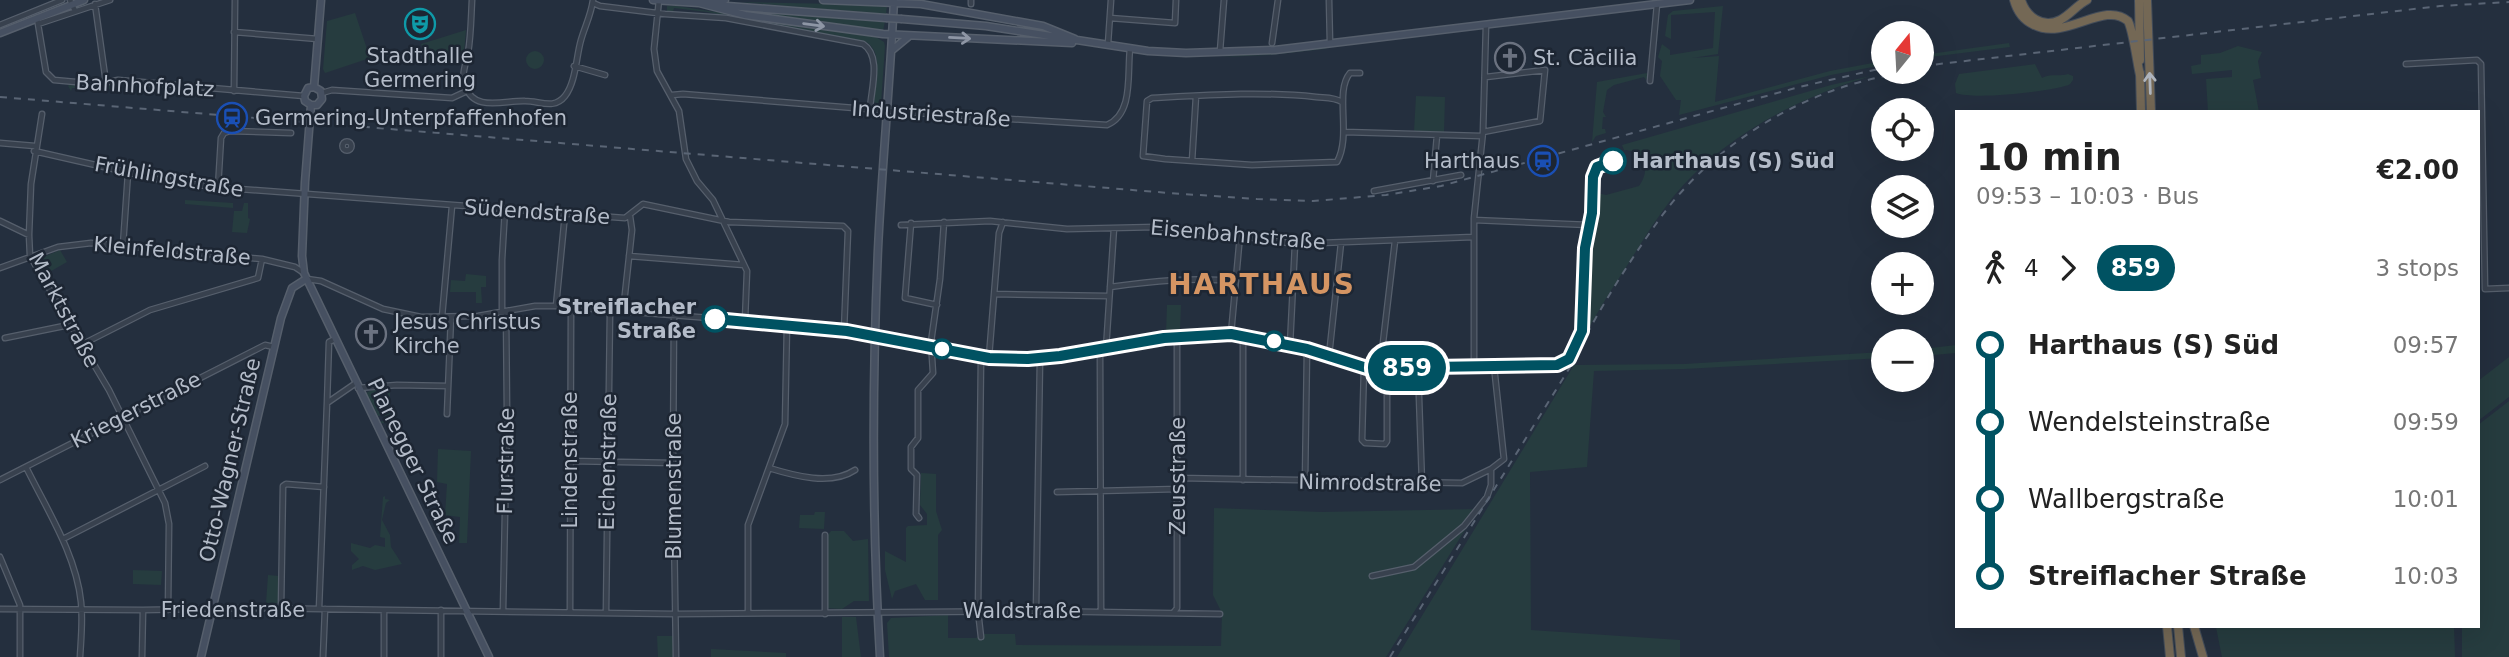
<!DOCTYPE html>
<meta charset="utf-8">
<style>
:root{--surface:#fff;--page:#f2f2f2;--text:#222;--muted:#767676}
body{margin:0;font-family:"DejaVu Sans",sans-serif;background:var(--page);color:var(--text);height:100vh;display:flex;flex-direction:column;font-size:26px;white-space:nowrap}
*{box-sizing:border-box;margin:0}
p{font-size:23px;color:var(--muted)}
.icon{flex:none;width:38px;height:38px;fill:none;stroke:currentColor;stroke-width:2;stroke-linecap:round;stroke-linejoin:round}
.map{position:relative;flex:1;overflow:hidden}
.details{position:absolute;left:1955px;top:110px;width:525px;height:518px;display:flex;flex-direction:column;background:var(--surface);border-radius:0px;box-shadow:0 7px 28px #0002}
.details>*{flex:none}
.badge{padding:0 14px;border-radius:23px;font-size:24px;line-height:46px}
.needle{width:46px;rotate:18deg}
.buttons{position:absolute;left:1871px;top:21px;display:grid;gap:14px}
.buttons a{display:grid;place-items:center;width:63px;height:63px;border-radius:50%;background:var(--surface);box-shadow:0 7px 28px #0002;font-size:35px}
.map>.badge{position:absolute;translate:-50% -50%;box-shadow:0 0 0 4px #fff}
.legs{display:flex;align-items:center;gap:10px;height:77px;padding:0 21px;font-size:23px}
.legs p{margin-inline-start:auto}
.summary{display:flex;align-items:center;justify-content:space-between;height:119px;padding:0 21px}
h1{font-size:38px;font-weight:800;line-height:52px}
ul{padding:0 21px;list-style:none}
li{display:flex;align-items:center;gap:24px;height:77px;font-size:26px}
li i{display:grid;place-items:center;width:10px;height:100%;margin:0 9px;background:currentColor}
li i::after{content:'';width:18px;height:18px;margin:-9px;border:5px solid;border-radius:50%;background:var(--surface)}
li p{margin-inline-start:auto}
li:first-child i{background:linear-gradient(#0000 50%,currentColor 0)}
li:last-child i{background:linear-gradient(currentColor 50%,#0000 0)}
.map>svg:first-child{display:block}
</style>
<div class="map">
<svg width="2509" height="657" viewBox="0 0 2509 657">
<rect width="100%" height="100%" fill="#242f3e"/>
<path fill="#263c3f" d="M 739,2 L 887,5 L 886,14 Z
M 667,6 L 677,6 L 876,37 L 884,42 L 885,46 L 881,104 L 873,102 C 872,83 886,54 866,42 L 707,12 L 674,8 L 673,12 L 667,13 Z
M 1723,6 L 1718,54 L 1692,58 L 1719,56 L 1715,102 L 1830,71 L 1883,61 L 1883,65 L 1831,75 L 1679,115 L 1681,100 L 1676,100 L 1660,76 L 1662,61 L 1658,57 L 1662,44 L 1670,50 L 1670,55 L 1713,48 L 1715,12 L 1671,15 L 1671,39 L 1665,36 L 1668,15 L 1673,11 Z
M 739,10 L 885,21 L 883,31 Z
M 355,13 L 370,58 L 325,73 L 323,69 L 327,21 Z
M 466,30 L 464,52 L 455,52 L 427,61 L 421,44 Z
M 2009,43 L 2010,47 L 1922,58 L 1922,55 Z
M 2238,46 L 2262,52 L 2258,61 L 2261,78 L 2253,80 L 2259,112 L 2208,112 L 2206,79 L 2232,77 L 2232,70 L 2192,74 L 2191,66 L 2201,64 L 2201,55 L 2220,53 Z
M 1326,47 L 1327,48 L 1325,49 L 1270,55 L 1222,57 Z
M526 60a9 9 0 1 1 18 0a9 9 0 1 1-18 0Z
M 2035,64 L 2042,78 C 2051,73 2058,77 2068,74 L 2073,76 L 2073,80 C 2070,84 2070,85 2065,86 C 2046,92 1973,100 1956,93 L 1955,84 L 1959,74 Z
M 1647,73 L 1648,75 L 1646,80 L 1644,77 L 1614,85 L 1607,90 L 1603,112 L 1606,117 L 1603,117 L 1602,129 L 1605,129 L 1606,133 L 1596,136 L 1592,142 L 1597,82 Z
M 1871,76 C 1797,98 1723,136 1673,197 C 1654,221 1639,247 1623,272 C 1608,295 1594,317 1582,341 C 1588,308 1584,273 1591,241 L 1589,239 L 1594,224 L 1594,197 L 1597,193 L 1606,195 L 1639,186 C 1652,169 1643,150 1624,150 L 1622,145 L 1831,85 Z
M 120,82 L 152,84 L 151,94 L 147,93 L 150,93 L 150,86 L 140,86 L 139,92 L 142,93 L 135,93 L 138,92 L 138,86 L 128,85 L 127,91 L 130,93 L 123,92 L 126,91 L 126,85 L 116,84 L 116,91 L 118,92 L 113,92 L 113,89 L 72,88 L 71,91 L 68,86 L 70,84 L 96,87 Z
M 1416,96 L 1445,97 L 1444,133 L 1414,131 Z
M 185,200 L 233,203 L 233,208 L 185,204 Z
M 244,203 L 248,203 L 248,218 L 250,219 L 247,233 L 232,232 L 234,211 L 242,211 Z
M 60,250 L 67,262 L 46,274 L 39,259 Z
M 466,274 L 486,276 L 486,287 L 481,287 L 482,303 L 476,303 L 476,292 L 450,292 L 451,280 L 465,281 Z
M 1167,305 L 1181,305 L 1180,331 L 1166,333 Z
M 1956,345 L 1956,353 L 1922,356 L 1922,349 Z
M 1883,352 L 1883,358 L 1684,369 L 1594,371 L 1587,467 L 1530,472 L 1531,630 L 1680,640 L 1680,657 L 1397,657 L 1574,365 L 1684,364 Z
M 2509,357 L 2509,397 L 2478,421 L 2478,381 Z
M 390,388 L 390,418 L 394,419 L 394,424 L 381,423 L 380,422 L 385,420 L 384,415 L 378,416 L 366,393 L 374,389 Z
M 2509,401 L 2509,657 L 2462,657 L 2462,627 L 2478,626 L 2478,425 Z
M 438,449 L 471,451 L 467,543 L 459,543 L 460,517 L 445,515 L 447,484 L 437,482 Z
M 921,473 L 936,474 L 936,511 L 942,530 L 938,535 L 938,600 L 925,600 L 916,584 L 895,591 L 892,599 L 885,570 L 885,551 L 906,562 L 906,528 L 908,526 L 927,525 L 927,514 L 920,505 Z
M 385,496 L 385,499 L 390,500 L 386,503 L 382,520 L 390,535 L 391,547 L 402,564 L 375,570 L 363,566 L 352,570 L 352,565 L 359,559 L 351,551 L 351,543 L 370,548 L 375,545 L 385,547 L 385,538 L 380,537 L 383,497 Z
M 1214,508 L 1321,512 L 1478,509 L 1386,657 L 889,657 L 887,623 L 891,618 L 948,615 L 948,638 L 976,638 L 982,634 L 1015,634 L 1016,645 L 1221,646 L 1222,613 L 1213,595 Z
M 815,512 L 825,512 L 824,529 L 799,528 L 800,515 L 814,515 Z
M 831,531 L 844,531 L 853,541 L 868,539 L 869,601 L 854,601 L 842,609 L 827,608 L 828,535 Z
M 133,570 L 162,571 L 161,585 L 133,584 Z
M 268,575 L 279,576 L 279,603 L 266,603 Z
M 842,617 L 856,617 L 861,657 L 842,657 Z
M 2216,627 L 2454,627 L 2455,657 L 2222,657 Z
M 657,636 L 673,636 L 673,657 L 658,657 Z
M 711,649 L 786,653 L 786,657 L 711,657 Z"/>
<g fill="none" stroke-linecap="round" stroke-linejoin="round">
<g stroke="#565f6c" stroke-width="7">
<path id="street" d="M 70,0 L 75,11
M 472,0 C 471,18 471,36 468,53 C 466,64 461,74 465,85 C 473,113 505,100 525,101 C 540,101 554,110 565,96 C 576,82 576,57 581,40 C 585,26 591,15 593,0
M 659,0 L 654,49 L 657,71 L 679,111 L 686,159 L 697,181 L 713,200 L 747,271 L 745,320
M 1329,0 L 1330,43
M 593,3 L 600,6 L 665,14 L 726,18 L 863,44 C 882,56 871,89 870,109
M 95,4 L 106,83
M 971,4 L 971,0
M 37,18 L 46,72 L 54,80 L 98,84 L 118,80 L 304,96
M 1110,18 L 1175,23 L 1176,0
M 38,24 L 110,0
M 0,25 L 62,0
M 234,32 L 318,39
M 1272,43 L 1278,0
M 1108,44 L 1111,0
M 1220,51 L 1224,0
M 2406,64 L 2477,60 L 2481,64 L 2485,289 L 2509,288
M 574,66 L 605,75
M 1650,81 L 1657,4
M 234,91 L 235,0
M 322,93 L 332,90 L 452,98 L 467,91
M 672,95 L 683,94 L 879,110
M 1342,102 C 1334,97 1325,98 1316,97 C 1262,91 1206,95 1152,98 L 1147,101 L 1143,156 L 1165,159 L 1252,165 L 1337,162 C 1352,135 1334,92 1350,73 L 1360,73
M 900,112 L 1107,125 C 1134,114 1127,73 1130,49
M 42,114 L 31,184 L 29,235 L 30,256 L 109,390 L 165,503 L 169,524 L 168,610
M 1345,132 L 1481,136
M 1483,132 L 1540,121 L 1545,70 L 1486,77
M342.5 146a4.5 4.5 0 1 1 9 0a4.5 4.5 0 1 1-9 0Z
M 0,143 L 35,146
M 34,151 L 157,179 L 213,187 L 625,218 L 643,204 L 729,222 L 843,226 L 848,231 L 844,331
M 1192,161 L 1196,96
M 1433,181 L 1437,135
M 218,188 L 221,138 L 224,133 L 230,131 L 291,133
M 1374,191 L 1461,175
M 1474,220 L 1589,225
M 0,221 L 29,235
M 911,223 L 905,298 L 937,305
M 901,225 L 990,221 L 1067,229 L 1156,227 L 1214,232 L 1295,244 L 1473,237
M 123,245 L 128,173
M 629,256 L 744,265
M 0,268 L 58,247 L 91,243 L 262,259 L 295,267 L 304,273
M 307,279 L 321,281 L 383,309 L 421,317 L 478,316 L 535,306 L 556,306 L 788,324 L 864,334 L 964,355 L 989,357 L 1028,359 L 1058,356 L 1164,338 L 1215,333 L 1237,334 L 1267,340 L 1367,367 L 1557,365 L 1569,359 L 1582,331 L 1583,269 L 1592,213 L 1593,191
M 1110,287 C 1153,281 1193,277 1236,281
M 994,294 L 1108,296
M 556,306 L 565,214
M 502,312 L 502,260 L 505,209
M 623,312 L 632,230 L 630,216
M 674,316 L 673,463 L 676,657
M 442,317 L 452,206
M 1231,334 L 1240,235
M 5,338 L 69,325
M 81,345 L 150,310 L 258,278 L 262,259
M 1290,345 L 1295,244
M 1106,349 L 1114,228
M 1100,351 L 1101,612
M 1329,356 L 1341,243
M 989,357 L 999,233 L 1003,222
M 1470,366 L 1474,360 L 1474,218 L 1483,132 L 1486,25
M 1364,367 L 1362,440 L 1365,443 L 1385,444 L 1387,441 L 1387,369
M 1380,368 L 1395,241
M 1418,368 L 1422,484
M 358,388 L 397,385 L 448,386
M 327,403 L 329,342 L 335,339
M 447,414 L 451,317
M 570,461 L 673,463
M 26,467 C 47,510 76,554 81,602 C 83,620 81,639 80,657
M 769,468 C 795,476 831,486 855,470
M 1179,478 L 1462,483 L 1491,469 L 1504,459 L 1494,366
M 0,480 L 265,345 L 274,347
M 1243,480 L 1243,335
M 1305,481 L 1307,349
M 1057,492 L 1178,489
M 919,518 L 916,514 L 917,475 L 911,469 L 911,447 L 918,438 L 918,390 L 933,373 L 931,342 L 940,279 L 944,222
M 63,539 L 205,466
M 0,557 L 20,605 L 20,657
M 1372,576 L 1414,567 L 1464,526 L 1487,497 L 1491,485 L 1491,469
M 0,609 L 143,610 L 253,608 L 675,614 L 1036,611 L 1220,614
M 281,609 L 283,486 L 286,484 L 324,487
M 319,609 L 327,403 L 356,383
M 384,610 L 384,657
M 503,611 L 507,414 L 506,311
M 1036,611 L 1040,358
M 570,612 L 571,307
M 1174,612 L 1177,608 L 1177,337
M 606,613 L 610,311
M 748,613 L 748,525 L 785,424 L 787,324
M 825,614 L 825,535
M 981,637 L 978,611 L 981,357
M 142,657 L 143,610
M 323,657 L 325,609
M 441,657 L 441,610"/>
</g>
<g stroke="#565f6c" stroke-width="9">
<path id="secondary" d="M 653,0 L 699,3
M 823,0 L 921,4 L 1043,26 L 1075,39
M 699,3 L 745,15 L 883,34 L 1072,43
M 701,3 L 725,0
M 714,5 L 886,18
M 902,19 L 986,26 L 1148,51 L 1186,53 L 1275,50 L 1690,0
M 0,33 L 84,0
M 891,51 L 908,37
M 314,87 L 321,0
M 311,105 L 305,182 L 302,256 L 304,273 L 489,657
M 311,105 L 317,105 L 322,99 L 321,91 L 314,87
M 311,105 L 305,101 L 304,96 L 308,88 L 314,87
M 201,657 L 281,318 L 292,288 L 306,279
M 880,657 C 872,521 872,384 878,249 C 882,166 890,83 894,0"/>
</g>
<g stroke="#434c59" stroke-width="10">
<path id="highway" d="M 2014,0 C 2017,11 2023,20 2034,25 C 2066,41 2104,0 2128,21 C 2133,30 2137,62 2140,75
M 2021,0 C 2026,16 2042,29 2060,20 C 2070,15 2077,5 2087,0
M 2139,0 L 2140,60
M 2147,0 L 2151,112
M 2140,73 L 2141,112
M 2167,626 L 2170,657
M 2178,626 L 2181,657
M 2194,626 L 2203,657"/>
</g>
<use href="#street" stroke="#38414e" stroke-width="4.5"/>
<use href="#secondary" stroke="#465061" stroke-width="6"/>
<use href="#highway" stroke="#746855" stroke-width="8"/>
<path stroke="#5a6575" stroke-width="2" stroke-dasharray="7 7" stroke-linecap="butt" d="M 1922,66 L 2440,6 L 2509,2
M 0,97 L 1169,193 L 1257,199 L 1313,201 L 1386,195 L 1441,186 L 1799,87 L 1883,68
M 1390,657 L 1572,364 C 1578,353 1583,341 1589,330 C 1610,292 1635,253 1661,217 C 1719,138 1816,82 1913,72"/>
<g stroke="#565f6c" stroke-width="7" stroke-linecap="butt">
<path id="street-bridge" d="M 879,110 L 900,112"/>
</g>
<g stroke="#565f6c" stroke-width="9" stroke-linecap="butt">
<path id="secondary-bridge" d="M 886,18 L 902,19"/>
</g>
<use href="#street-bridge" stroke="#38414e" stroke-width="4.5"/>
<use href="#secondary-bridge" stroke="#465061" stroke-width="6"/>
</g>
<defs><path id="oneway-shaft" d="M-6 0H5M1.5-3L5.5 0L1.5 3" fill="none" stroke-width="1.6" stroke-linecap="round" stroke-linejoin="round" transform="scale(1.75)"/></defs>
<g stroke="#8e96a5">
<use href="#oneway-shaft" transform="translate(814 25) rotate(8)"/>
<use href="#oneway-shaft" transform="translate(960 38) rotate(3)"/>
</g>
<use stroke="#aeb4bd" href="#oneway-shaft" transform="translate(2150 83) rotate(-92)"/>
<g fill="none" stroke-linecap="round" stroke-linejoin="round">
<g stroke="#fff" stroke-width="16">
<path id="line-1" d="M 715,319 L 847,331 L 989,358 L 1028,359 L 1060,356 L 1164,338 L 1231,334 L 1307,349 L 1367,368 L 1557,365 L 1569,359 L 1582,331 L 1585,248 L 1592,213 L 1593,177 L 1597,167 L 1613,161"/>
</g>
<use href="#line-1" stroke="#005262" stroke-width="10"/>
</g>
<defs>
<g id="theatre-ring" transform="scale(1.575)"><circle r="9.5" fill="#1d2633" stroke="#0f9aa8" stroke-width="1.5"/><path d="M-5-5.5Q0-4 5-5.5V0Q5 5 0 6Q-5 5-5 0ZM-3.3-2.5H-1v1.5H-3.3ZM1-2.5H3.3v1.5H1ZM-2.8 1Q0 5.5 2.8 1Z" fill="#0f9aa8"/></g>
<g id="church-ring" transform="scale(1.575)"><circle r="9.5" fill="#1d2633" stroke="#6b7280" stroke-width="1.5"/><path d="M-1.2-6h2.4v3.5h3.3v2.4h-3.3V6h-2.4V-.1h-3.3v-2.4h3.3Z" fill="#6b7280"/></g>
<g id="station-ring" transform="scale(1.575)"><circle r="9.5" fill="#1d2633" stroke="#1a4fb4" stroke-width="1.5"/><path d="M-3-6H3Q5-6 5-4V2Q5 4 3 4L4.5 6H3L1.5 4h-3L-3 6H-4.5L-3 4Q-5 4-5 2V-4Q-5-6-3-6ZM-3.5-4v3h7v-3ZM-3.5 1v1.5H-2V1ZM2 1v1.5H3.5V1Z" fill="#1a4fb4"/></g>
</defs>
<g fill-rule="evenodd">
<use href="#theatre-ring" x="420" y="24"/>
<use href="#church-ring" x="1510" y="58"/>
<use href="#station-ring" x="232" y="118"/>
<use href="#station-ring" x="1543" y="161"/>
<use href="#church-ring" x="371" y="334"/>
</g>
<g fill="#fff" stroke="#005262" stroke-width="3.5">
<circle cx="1613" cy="161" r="12"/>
<circle cx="715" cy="319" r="12"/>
<circle cx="1274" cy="341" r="9"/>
<circle cx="942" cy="349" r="9"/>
</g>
<g text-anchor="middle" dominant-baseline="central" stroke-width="5" stroke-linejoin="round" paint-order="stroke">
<g font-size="21" fill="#b4bcc9" stroke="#1d2633" text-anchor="start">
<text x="420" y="56" text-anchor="middle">Stadthalle<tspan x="420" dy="24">Germering</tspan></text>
<text x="1533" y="58">St. Cäcilia</text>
<text x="255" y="118">Germering-Unterpfaffenhofen</text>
<text x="1520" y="161" text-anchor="end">Harthaus</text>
<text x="394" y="322">Jesus Christus<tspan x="394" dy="24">Kirche</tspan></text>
</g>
<g font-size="21" fill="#b4bcc9" stroke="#1d2633">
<text transform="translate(145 86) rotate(3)">Bahnhofplatz</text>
<text transform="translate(931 114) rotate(4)">Industriestraße</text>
<text transform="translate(169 177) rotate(10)">Frühlingstraße</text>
<text transform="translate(537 212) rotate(4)">Südendstraße</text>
<text transform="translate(1238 235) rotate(5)">Eisenbahnstraße</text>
<text transform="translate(172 251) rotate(5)">Kleinfeldstraße</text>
<text transform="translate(64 310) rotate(62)">Marktstraße</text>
<text transform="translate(136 410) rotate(-27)">Kriegerstraße</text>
<text transform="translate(230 460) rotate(-77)">Otto-Wagner-Straße</text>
<text transform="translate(570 460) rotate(-90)">Lindenstraße</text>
<text transform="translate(413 461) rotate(64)">Planegger Straße</text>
<text transform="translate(506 461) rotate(-89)">Flurstraße</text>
<text transform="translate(608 462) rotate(-89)">Eichenstraße</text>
<text transform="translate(1178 476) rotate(-90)">Zeusstraße</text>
<text transform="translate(1370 483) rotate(1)">Nimrodstraße</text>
<text transform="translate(674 486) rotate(-90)">Blumenstraße</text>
<text x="233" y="610">Friedenstraße</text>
<text x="1022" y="611">Waldstraße</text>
</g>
<g font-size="21" font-weight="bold" fill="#b4bcc9" stroke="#1d2633" text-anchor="start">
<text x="1632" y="161">Harthaus (S) Süd</text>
<text x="696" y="307" text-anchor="end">Streiflacher<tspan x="696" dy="24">Straße</tspan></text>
</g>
<g font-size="28" font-weight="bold" letter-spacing="2" fill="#d59563" stroke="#1d2633">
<text x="1262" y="284">HARTHAUS</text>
</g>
</g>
</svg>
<div class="buttons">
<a><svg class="needle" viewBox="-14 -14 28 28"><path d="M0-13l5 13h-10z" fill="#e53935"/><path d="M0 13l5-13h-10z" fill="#767676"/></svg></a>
<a><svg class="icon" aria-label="locate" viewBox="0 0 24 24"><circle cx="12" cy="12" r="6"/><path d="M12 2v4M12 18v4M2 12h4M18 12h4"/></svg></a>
<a><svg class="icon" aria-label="layers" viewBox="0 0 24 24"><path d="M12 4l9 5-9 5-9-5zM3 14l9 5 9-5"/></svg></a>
<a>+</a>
<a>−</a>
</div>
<b class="badge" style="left:1407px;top:368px;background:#005262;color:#fff">859</b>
<section class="details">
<div class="summary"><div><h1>10 min</h1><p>09:53 – 10:03 · Bus</p></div><b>€2.00</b></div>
<div class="legs"><svg class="icon" aria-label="walk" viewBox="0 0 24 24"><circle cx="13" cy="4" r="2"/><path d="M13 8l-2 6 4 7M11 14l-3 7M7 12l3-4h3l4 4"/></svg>4<svg class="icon" aria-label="forward" viewBox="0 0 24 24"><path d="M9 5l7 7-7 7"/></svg><b class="badge" style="background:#005262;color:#fff">859</b><p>3 stops</p></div>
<ul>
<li><i style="color:#005262"></i><b>Harthaus (S) Süd</b><p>09:57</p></li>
<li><i style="color:#005262"></i><span>Wendelsteinstraße</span><p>09:59</p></li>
<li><i style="color:#005262"></i><span>Wallbergstraße</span><p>10:01</p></li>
<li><i style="color:#005262"></i><b>Streiflacher Straße</b><p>10:03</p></li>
</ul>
</section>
</div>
